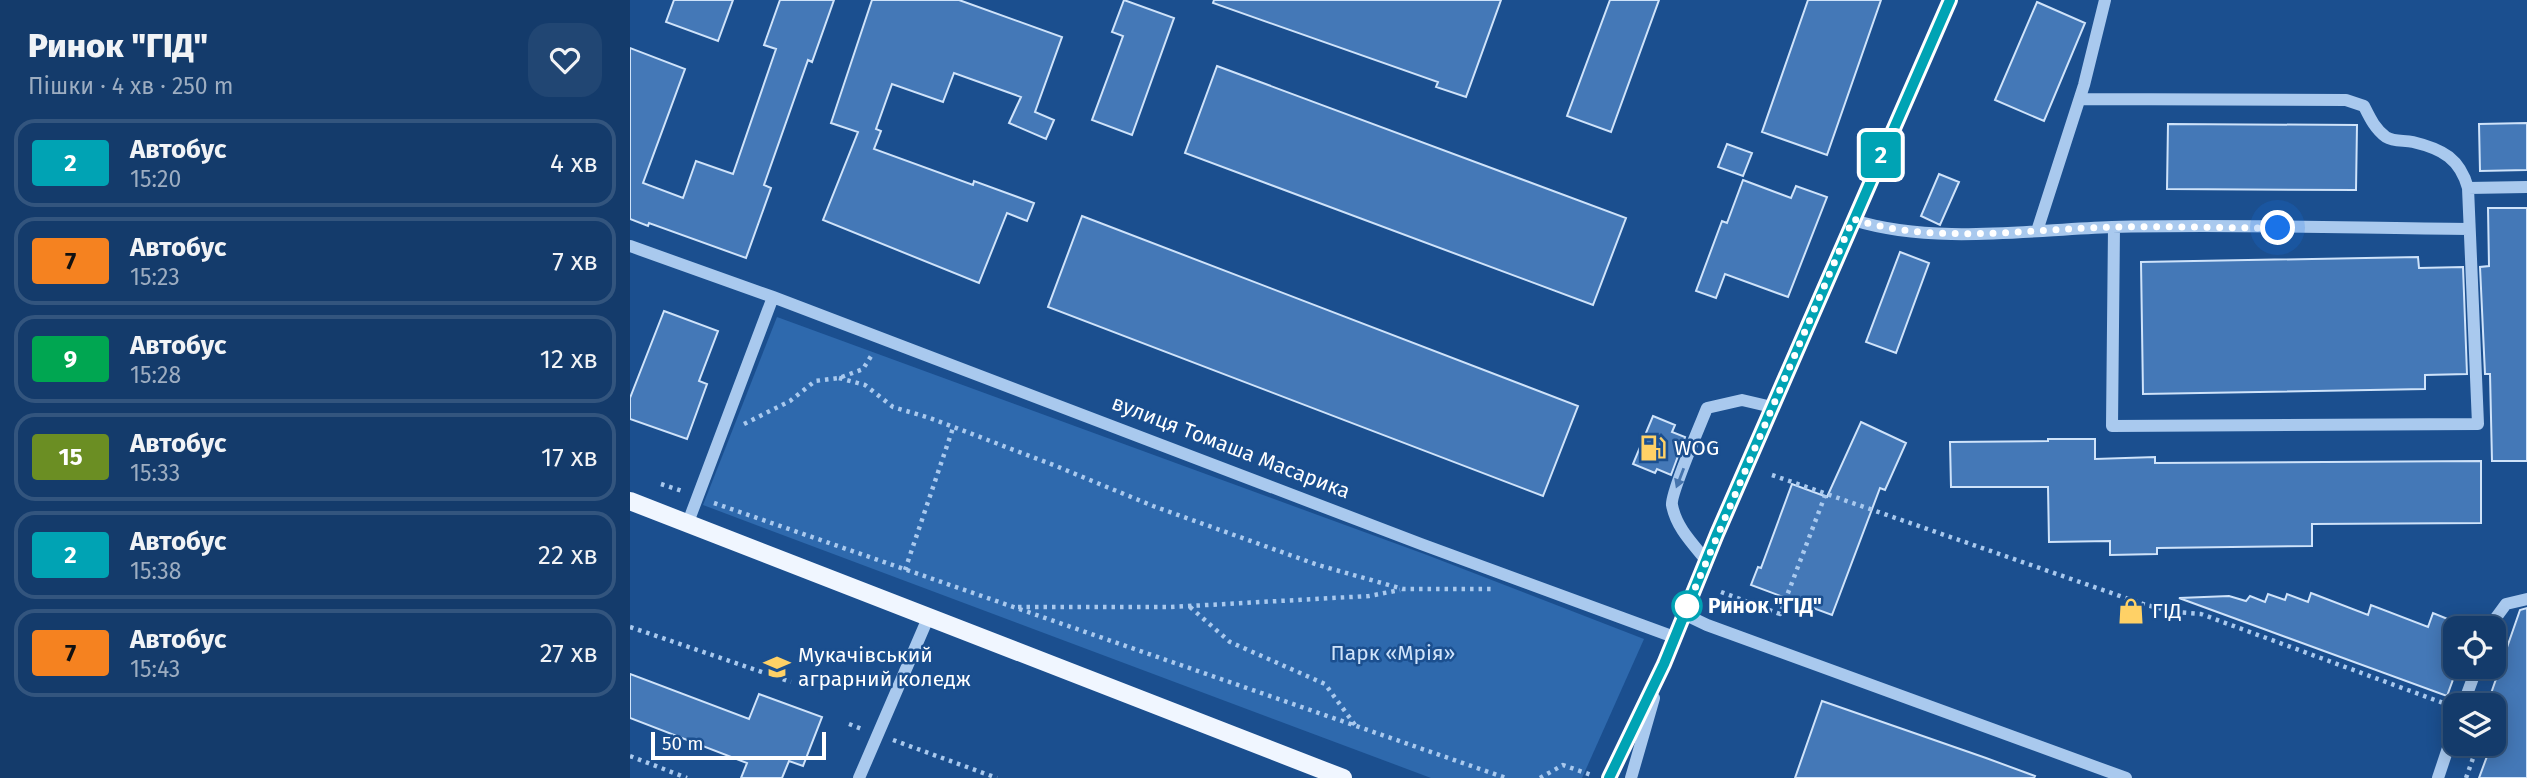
<!DOCTYPE html>
<html lang="uk">
<meta charset="utf-8">
<style>
:root{--surface:#143b6b;--page:#214673;--text:#f1f3f6;--muted:#9dadc1;--line:#33557e}
body{margin:0;font-family:"Fira Sans",sans-serif;background:var(--page);color:var(--text);height:100vh;display:flex;flex-direction:column;font-size:26px;white-space:nowrap}
*{box-sizing:border-box;margin:0}
p{font-size:23px;color:var(--muted)}
.icon{flex:none;width:38px;height:38px;fill:none;stroke:currentColor;stroke-width:2;stroke-linecap:round;stroke-linejoin:round}
.map{position:relative;flex:1;overflow:hidden}
.panel{display:flex;flex-direction:column;background:var(--surface);width:630px}
.panel>*{flex:none}
.badge{padding:0 14px;border-radius:5px;font-size:24px;line-height:46px}
.tools{position:absolute;left:1813px;top:616px;display:grid;gap:14px}
.tools a{display:grid;place-items:center;width:63px;height:63px;border-radius:14px;background:var(--surface);box-shadow:0 4px 18px #0003,0 0 0 2px var(--line);font-size:35px}
.scale{position:absolute;left:21px;bottom:18px;width:175px;box-sizing:border-box;padding-left:7px;border:4px solid #fff;border-top:0;font-size:19px;line-height:24px;white-space:nowrap;color:#fff;-webkit-text-stroke:5px #1b4f8f;paint-order:stroke}
.you{position:absolute;width:35px;height:35px;margin:-18px;border:5px solid #fff;border-radius:50%;background:#1a73e8;box-shadow:0 0 0 10px #1a73e833}
.map>.badge{position:absolute;translate:-50% -50%;box-shadow:0 0 0 4px #fff}
.round{display:grid;place-items:center;flex:none;width:74px;height:74px;border-radius:21px;background:var(--page)}
.overview{display:flex;align-items:center;justify-content:space-between;height:119px;padding:0 28px}
h1{font-size:33px;font-weight:800;line-height:52px}
ul{padding:0;list-style:none}
li{display:flex;align-items:center;gap:21px;height:88px;margin:0 14px 10px;padding:0 14px;border:4px solid var(--line);border-radius:21px}
li div{flex:1}
li b{display:block;font-size:26px}
li em{font-style:normal}
li .badge{min-width:77px;font-weight:700;text-align:center}
main{display:flex;flex:1;min-height:0}
.map>svg:first-child{display:block}
</style>
<main>
<section class="panel">
<div class="overview"><div><h1>Ринок &quot;ГІД&quot;</h1><p>Пішки · 4 хв · 250 m</p></div><a class="round"><svg class="icon" aria-label="heart" viewBox="0 0 24 24"><path d="M12 20l-8-8c-3-5 5-10 8-4 3-6 11-1 8 4z"/></svg></a></div>
<ul>
<li><span class="badge" style="background:#00a3b4;color:#fff">2</span><div><b>Автобус</b><p>15:20</p></div><em>4 хв</em></li>
<li><span class="badge" style="background:#f58220;color:#111">7</span><div><b>Автобус</b><p>15:23</p></div><em>7 хв</em></li>
<li><span class="badge" style="background:#00a651;color:#fff">9</span><div><b>Автобус</b><p>15:28</p></div><em>12 хв</em></li>
<li><span class="badge" style="background:#6b8e23;color:#fff">15</span><div><b>Автобус</b><p>15:33</p></div><em>17 хв</em></li>
<li><span class="badge" style="background:#00a3b4;color:#fff">2</span><div><b>Автобус</b><p>15:38</p></div><em>22 хв</em></li>
<li><span class="badge" style="background:#f58220;color:#111">7</span><div><b>Автобус</b><p>15:43</p></div><em>27 хв</em></li>
</ul>
</section>
<div class="map">
<svg width="1897" height="778" viewBox="0 0 1897 778">
<rect width="100%" height="100%" fill="#1b4f8f"/>
<path fill="#2e69ad" d="M 147,317 L 797,555 L 1014,639 L 952,778 L 801,778 L 73,505 Z"/>
<path fill="#4478b7" stroke="#cfe3fa" stroke-width="2" d="M 44,0 L 103,0 L 88,41 L 36,22 Z
M 150,0 L 204,0 L 182,62 L 178,60 L 134,185 L 141,188 L 116,258 L 19,223 L 18,226 L 0,219 L 0,48 L 55,69 L 13,183 L 53,198 L 66,161 L 103,174 L 146,49 L 134,45 Z
M 242,0 L 329,0 L 432,37 L 405,112 L 424,120 L 416,139 L 379,123 L 391,97 L 324,73 L 313,102 L 262,84 L 246,129 L 251,131 L 244,149 L 343,185 L 344,181 L 404,203 L 397,221 L 377,213 L 349,283 L 193,220 L 228,132 L 201,123 Z
M 494,0 L 544,18 L 502,135 L 462,120 L 493,36 L 482,32 Z
M 584,0 L 871,0 L 836,97 L 806,87 L 808,82 L 583,3 Z
M 980,0 L 1029,0 L 981,132 L 937,116 Z
M 1178,0 L 1251,0 L 1197,155 L 1132,132 Z
M 1407,2 L 1455,23 L 1414,121 L 1365,100 Z
M 587,66 L 996,218 L 963,305 L 555,153 Z
M 1897,123 L 1897,170 L 1850,171 L 1849,124 Z
M 1538,124 L 1727,125 L 1726,190 L 1537,189 Z
M 1097,144 L 1122,153 L 1113,176 L 1088,167 Z
M 1309,174 L 1329,182 L 1310,225 L 1291,216 Z
M 1113,180 L 1161,198 L 1166,186 L 1197,197 L 1158,297 L 1095,274 L 1086,298 L 1066,291 L 1092,221 L 1097,223 Z
M 1858,208 L 1897,208 L 1897,461 L 1862,461 L 1860,374 L 1855,374 L 1850,267 L 1859,266 Z
M 452,216 L 948,406 L 913,496 L 418,307 Z
M 1270,252 L 1299,263 L 1266,353 L 1236,342 Z
M 1788,257 L 1789,268 L 1833,267 L 1837,374 L 1795,375 L 1795,389 L 1513,394 L 1511,262 Z
M 34,311 L 88,331 L 69,381 L 77,384 L 57,439 L 0,419 L 0,398 Z
M 1023,416 L 1045,425 L 1042,432 L 1055,437 L 1041,475 L 1027,469 L 1025,473 L 1003,464 Z
M 1231,422 L 1276,443 L 1255,490 L 1250,488 L 1202,615 L 1121,585 L 1128,567 L 1131,568 L 1162,484 L 1197,497 Z
M 1418,439 L 1465,439 L 1465,459 L 1525,457 L 1525,463 L 1851,461 L 1851,523 L 1682,524 L 1682,546 L 1527,548 L 1527,554 L 1480,555 L 1480,541 L 1419,542 L 1418,487 L 1321,487 L 1320,442 L 1418,441 Z
M 1681,593 L 1738,615 L 1741,605 L 1798,627 L 1803,613 L 1825,622 L 1825,674 L 1817,696 L 1549,598 L 1599,596 L 1616,601 L 1620,596 L 1635,602 L 1638,594 L 1655,600 L 1657,594 L 1678,602 Z
M 1897,608 L 1897,778 L 1849,778 L 1870,721 L 1864,719 L 1864,705 L 1857,705 L 1890,610 Z
M 0,674 L 119,719 L 129,694 L 192,717 L 173,766 L 159,761 L 152,778 L 111,778 L 117,763 L 0,718 Z
M 1192,701 L 1356,758 L 1405,776 L 1404,778 L 1165,778 Z"/>
<g fill="none" stroke-linecap="round" stroke-linejoin="round">
<path stroke="#a9c9ee" stroke-width="4.5" stroke-dasharray="3.5 5" stroke-linecap="butt" d="M 209,378 L 235,385 L 263,407 L 300,418 L 426,466 L 523,506 L 688,565 L 773,589 L 861,589
M 114,424 L 160,401 L 185,381 L 209,378 L 233,369 L 243,353
M 1142,475 L 1516,605 L 1546,612 L 1571,614 L 1816,704
M 31,484 L 52,491
M 84,503 L 876,778
M 275,570 L 323,428
M 1091,592 L 1150,614 L 1196,493
M 388,607 L 541,607 L 739,596 L 770,590
M 560,607 L 600,642 L 695,684 L 725,725
M 0,627 L 161,682
M 1864,663 L 1872,642
M 219,724 L 232,729
M 263,740 L 367,778
M 0,756 L 57,778
M 910,778 L 933,765 L 964,776
M 1836,778 L 1848,744"/>
<path stroke="#a9c9ee" stroke-width="12" d="M 1450,99 L 1716,100 L 1734,106 C 1740,118 1745,129 1756,137 C 1764,142 1774,140 1783,142 C 1813,149 1830,159 1838,188
M 1223,220 C 1305,245 1397,230 1482,227 C 1601,224 1720,228 1839,229
M 1484,227 L 1482,426 L 1848,424 L 1838,188 L 1897,187
M 1407,231 L 1454,85 L 1475,0
M 0,246 L 143,297 L 791,544 L 1044,637
M 57,525 L 143,297
M 1076,560 C 1062,543 1046,527 1042,505 C 1040,495 1071,423 1077,408 L 1112,400 L 1142,407
M 1054,614 L 1077,625 L 1496,778
M 1861,628 L 1865,619 L 1876,604 L 1897,599
M 1833,705 L 1847,667
M 229,778 L 298,618
M 979,778 L 1034,664 L 1076,560 L 1319,0
M 1001,778 L 1024,698
M 1808,778 L 1825,727"/>
<path stroke="#f0f6ff" stroke-width="18" d="M 0,501 L 713,778"/>
</g>
<defs><path id="oneway-solid" d="M-6-.8H1V-3.2L6.5 0L1 3.2V.8H-6Z" transform="scale(1.75)"/></defs>
<use fill="#4674ac" href="#oneway-solid" transform="translate(1050 478) rotate(111)"/>
<g fill="none" stroke-linecap="round" stroke-linejoin="round">
<g stroke="#fff" stroke-width="16">
<path id="line" d="M 979,778 L 1034,664 L 1087,534 L 1320,0"/>
</g>
<use href="#line" stroke="#00a3b4" stroke-width="10"/>
<path stroke="#fff" stroke-width="7" stroke-dasharray="0 12.6" d="M 1057,606 L 1054,614 L 1223,219 C 1304,245 1399,229 1483,227 C 1538,226 1593,228 1648,228"/>
</g>
<defs>
<g id="fuel-bare" transform="scale(2.1)"><path d="M-5.5-6h7V0h2V4h1.3V-2.5L3-4.5l.8-.8L6-3V5H2.5V1h-1V6h-7ZM-4.2-4.7v3.2H.2V-4.7Z" fill="#ffd166" stroke="#1b4f8f" stroke-width="2.5" paint-order="stroke"/></g>
<g id="shop-bare" transform="scale(2.1)"><path d="M-5-2.5h2.3a2.7 3.5 0 0 1 5.4 0H5L5.5 6h-11ZM-1.5-2.5h3a1.5 2.3 0 0 0-3 0Z" fill="#ffd166" stroke="#1b4f8f" stroke-width="2.5" paint-order="stroke"/></g>
<g id="university-bare" transform="scale(2.1)"><path d="M0-5L7-2L0 1L-7-2ZM-4 1L0 2.5L4 1V4Q0 6-4 4Z" fill="#ffd166" stroke="#1b4f8f" stroke-width="2.5" paint-order="stroke"/></g>
</defs>
<g fill-rule="evenodd">
<use href="#fuel-bare" x="1023" y="448"/>
<use href="#shop-bare" x="1501" y="611"/>
<use href="#university-bare" x="147" y="667"/>
</g>
<circle fill="#fff" stroke="#00a3b4" stroke-width="3.5" cx="1057" cy="606" r="14"/>
<g text-anchor="middle" dominant-baseline="central" stroke-width="5" stroke-linejoin="round" paint-order="stroke">
<g font-size="21" fill="#fff" stroke="#1b4f8f">
<text transform="translate(601 447) rotate(21)">вулиця Томаша Масарика</text>
</g>
<g font-size="21" fill="#fff" stroke="#1b4f8f" text-anchor="start">
<text x="1044" y="448">WOG</text>
<text x="1522" y="611">ГІД</text>
<text x="168" y="655">Мукачівський<tspan x="168" dy="24">аграрний коледж</tspan></text>
</g>
<g font-size="21" font-weight="bold" fill="#fff" stroke="#1b4f8f" text-anchor="start">
<text x="1078" y="606">Ринок "ГІД"</text>
</g>
<g font-size="21" fill="#cfe3fa" stroke="#1b4f8f">
<text x="763" y="653">Парк «Мрія»</text>
</g>
</g>
</svg>
<div class="tools">
<a><svg class="icon" aria-label="locate" viewBox="0 0 24 24"><circle cx="12" cy="12" r="6"/><path d="M12 2v4M12 18v4M2 12h4M18 12h4"/></svg></a>
<a><svg class="icon" aria-label="layers" viewBox="0 0 24 24"><path d="M12 4l9 5-9 5-9-5zM3 14l9 5 9-5"/></svg></a>
</div>
<div class="scale">50 m</div>
<div class="you" style="left:1648px;top:228px"></div>
<b class="badge" style="left:1251px;top:155px;background:#00a3b4;color:#fff">2</b>
</div>
</main>
